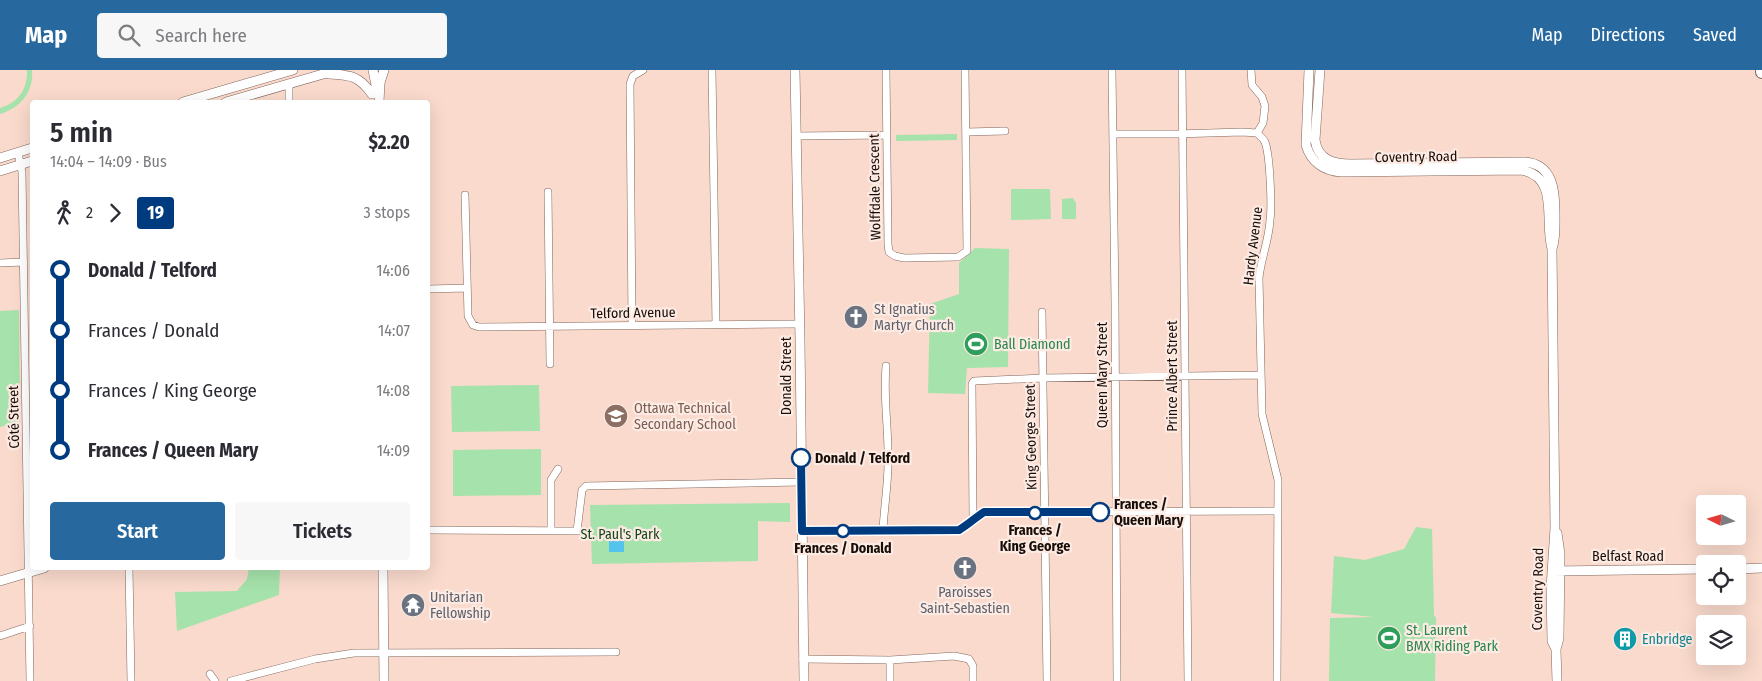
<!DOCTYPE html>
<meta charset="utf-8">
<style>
:root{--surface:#fff;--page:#f7f7f7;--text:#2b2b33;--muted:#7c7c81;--accent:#27699f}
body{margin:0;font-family:"Fira Sans Condensed",sans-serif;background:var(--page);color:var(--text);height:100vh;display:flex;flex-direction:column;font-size:19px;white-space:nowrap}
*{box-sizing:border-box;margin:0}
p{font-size:16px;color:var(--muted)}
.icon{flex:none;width:28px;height:28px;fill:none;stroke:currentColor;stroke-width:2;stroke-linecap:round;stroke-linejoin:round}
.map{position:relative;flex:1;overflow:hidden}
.panel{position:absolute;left:30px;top:30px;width:400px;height:470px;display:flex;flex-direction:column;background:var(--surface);border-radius:5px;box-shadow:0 5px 20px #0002}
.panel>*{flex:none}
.badge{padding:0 10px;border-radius:4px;font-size:18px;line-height:32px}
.needle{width:32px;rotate:275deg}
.fabs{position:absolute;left:1696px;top:425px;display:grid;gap:10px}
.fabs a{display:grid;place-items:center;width:50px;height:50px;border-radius:5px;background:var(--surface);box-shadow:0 5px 20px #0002;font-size:25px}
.map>.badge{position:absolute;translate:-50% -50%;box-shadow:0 0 0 2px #fff}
.legs{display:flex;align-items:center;gap:8px;height:55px;padding:0 20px;font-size:16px}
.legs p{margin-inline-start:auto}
.summary{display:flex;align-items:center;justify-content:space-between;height:85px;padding:0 20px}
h1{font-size:28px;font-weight:600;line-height:38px}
.primary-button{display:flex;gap:10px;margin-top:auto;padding:10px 20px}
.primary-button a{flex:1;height:58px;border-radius:5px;background:var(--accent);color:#fff;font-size:20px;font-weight:600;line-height:58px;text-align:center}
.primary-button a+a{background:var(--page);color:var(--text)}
ul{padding:0 20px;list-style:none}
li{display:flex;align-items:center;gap:18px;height:60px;font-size:19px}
li i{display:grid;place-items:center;width:8px;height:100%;margin:0 6px;background:currentColor}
li i::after{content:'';width:12px;height:12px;margin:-6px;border:4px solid;border-radius:50%;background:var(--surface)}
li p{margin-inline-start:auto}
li:first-child i{background:linear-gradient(#0000 50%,currentColor 0)}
li:last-child i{background:linear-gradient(currentColor 50%,#0000 0)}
header{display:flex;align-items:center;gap:30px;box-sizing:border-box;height:70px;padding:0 25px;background:var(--accent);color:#fff}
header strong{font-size:24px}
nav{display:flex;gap:28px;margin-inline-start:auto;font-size:18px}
.search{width:350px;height:45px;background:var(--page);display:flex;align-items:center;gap:12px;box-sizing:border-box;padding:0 18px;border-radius:5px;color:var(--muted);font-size:19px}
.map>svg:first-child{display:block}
</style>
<header>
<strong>Map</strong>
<div class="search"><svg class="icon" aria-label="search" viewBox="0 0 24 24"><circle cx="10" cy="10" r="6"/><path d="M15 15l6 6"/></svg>Search here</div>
<nav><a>Map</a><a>Directions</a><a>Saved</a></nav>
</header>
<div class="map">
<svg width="1762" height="611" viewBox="0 0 1762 611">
<rect width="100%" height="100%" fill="#f9dacc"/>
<path fill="#a6e2ab" d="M 27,0 L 32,0 C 34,22 20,38 0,44 L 0,38 C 18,33 28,19 27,0 Z
M 957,64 L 957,70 L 896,71 L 896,65 Z
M 1011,119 L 1050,119 L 1051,149 L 1011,150 Z
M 1073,128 L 1076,133 L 1076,149 L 1062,149 L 1062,129 Z
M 975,178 L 1009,179 L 1008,297 L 967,298 L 965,324 L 928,323 L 930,234 L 959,224 L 959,193 Z
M 19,240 L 20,351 L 0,357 L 0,241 Z
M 539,315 L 540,361 L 452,362 L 451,316 Z
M 541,379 L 541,425 L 453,426 L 453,380 Z
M 790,433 L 790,452 L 758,451 L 758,491 L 592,494 L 590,435 Z
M 1416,457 L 1432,459 L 1434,546 L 1436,547 L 1435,611 L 1329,611 L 1330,548 L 1374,547 L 1331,543 L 1334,486 L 1365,490 L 1404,479 Z
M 249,498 L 280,498 L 279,525 L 177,561 L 175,522 L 237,521 L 247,509 Z"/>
<path fill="#54c4ec" d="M 609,468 L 624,468 L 624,482 L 609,482 Z"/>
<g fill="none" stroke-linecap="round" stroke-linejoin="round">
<g stroke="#81665a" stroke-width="8">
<path id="street" d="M 712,0 L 716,255
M 886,0 L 888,174 L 889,182 L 895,186 L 904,188 L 958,187 L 967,181 L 965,0
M 1112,0 L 1115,233 L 1117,611
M 1182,0 L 1188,611
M 1251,0 L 1252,15 L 1262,27 L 1265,36 L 1263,53 L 1257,63
M 289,14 L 289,32
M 967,62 L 1005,61
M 1257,63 C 1260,66 1263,68 1265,72 C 1270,85 1272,136 1270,150 C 1269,170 1261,188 1259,208 L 1262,344 L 1278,410 L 1277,611
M 1113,64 L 1176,64 L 1242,62 L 1257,63
M 796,66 L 887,65
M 18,83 L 22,102 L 30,611
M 548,122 L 550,294
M 465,125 L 468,246 L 473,255 L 479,257 L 800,254
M 0,193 L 24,192
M 428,219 L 467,218
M 1042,242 L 1047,611
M 632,255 L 630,14 L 633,6 L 643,0
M 973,449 L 972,314 L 974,311 L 1043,308 L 1261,305
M 428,460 L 587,461
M 551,460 L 551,410 L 558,399
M 883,460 C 884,438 888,416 888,393 C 889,361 883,328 886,296
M 577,461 L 582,420 L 586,416 L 801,412
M 801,461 L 959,460 C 969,454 975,448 985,442 L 1277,441
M 129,498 L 131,611
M 0,566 L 30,556
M 803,589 L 890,590 L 954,586 L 969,589 L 973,596 L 973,611
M 890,590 L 890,611
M 210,604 L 215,611
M 231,611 L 315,589 L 354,583 L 616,582"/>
</g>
<g stroke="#81665a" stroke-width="10">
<path id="secondary" d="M 373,0 L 377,20
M 795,0 L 800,270 L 804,611
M 1309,0 L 1306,75 C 1311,92 1324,101 1341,102 L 1521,100 C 1560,106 1544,152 1552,179 L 1555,458 L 1551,518 L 1552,571 L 1556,579
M 1320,0 L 1315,70 C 1318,90 1333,94 1351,94 L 1525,92 C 1553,94 1555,121 1555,143 C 1555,156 1556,167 1552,179
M 329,4 C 351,5 359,6 372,24
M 183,32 L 293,0
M 226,32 L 337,0
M 379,32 L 380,13 L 384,0
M 0,88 L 32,78
M 0,101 L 32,91
M 383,498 L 384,611
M 1738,499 L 1762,498
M 1554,501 L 1705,499
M 0,511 L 44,498
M 1557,611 L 1556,579 L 1559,568 L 1560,484 L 1557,463"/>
</g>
<g stroke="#81665a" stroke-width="14">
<path id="highway" d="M 1762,0 L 1762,2"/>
</g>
<use href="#street" stroke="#fff" stroke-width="7"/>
<use href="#secondary" stroke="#fff" stroke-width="9"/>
<use href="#highway" stroke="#fff" stroke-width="12"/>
</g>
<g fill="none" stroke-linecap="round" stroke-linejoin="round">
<g stroke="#fff" stroke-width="11">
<path id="line-1" d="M 801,388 L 802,461 L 959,460 C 969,454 975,448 984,442 L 1100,442"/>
</g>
<use href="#line-1" stroke="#003b80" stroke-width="8"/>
</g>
<defs>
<g id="church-disc" transform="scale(1.25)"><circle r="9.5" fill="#6b7280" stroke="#fdeae2"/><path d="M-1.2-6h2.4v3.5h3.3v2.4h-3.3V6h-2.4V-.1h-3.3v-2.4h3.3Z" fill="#fff"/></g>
<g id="stadium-disc" transform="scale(1.25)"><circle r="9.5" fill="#2e9e5b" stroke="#fdeae2"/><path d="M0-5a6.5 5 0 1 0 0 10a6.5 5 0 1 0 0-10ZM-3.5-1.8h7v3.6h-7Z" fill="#fff"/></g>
<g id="school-disc" transform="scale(1.25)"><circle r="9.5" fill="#8d6e63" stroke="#fdeae2"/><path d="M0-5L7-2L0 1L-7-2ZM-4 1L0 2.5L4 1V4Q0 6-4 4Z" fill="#fff"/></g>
<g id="temple-disc" transform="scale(1.25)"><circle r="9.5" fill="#6b7280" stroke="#fdeae2"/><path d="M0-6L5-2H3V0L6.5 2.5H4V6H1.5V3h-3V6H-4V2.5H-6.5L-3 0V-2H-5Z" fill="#fff"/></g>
<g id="building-disc" transform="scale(1.25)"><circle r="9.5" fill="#0f9aa8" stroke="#fdeae2"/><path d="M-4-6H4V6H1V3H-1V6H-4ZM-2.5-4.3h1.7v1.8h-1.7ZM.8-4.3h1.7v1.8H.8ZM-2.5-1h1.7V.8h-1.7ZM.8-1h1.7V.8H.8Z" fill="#fff"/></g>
</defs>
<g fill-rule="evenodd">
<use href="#church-disc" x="856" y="247"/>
<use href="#stadium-disc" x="976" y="274"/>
<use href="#school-disc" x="616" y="346"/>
<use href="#church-disc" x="965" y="498"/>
<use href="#temple-disc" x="413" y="535"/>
<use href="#stadium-disc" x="1389" y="568"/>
<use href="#building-disc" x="1625" y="569"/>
</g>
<g fill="#fff" stroke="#003b80" stroke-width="2.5">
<circle cx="801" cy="388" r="9"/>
<circle cx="1100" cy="442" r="9"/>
<circle cx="1035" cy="443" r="6"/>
<circle cx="843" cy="461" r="6"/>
</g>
<g text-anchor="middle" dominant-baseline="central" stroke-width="4.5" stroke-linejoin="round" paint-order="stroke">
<g font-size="14" fill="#180e09" stroke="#fdeae2">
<text transform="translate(1416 87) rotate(-1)">Coventry Road</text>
<text transform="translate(875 117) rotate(-91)">Wolffdale Crescent</text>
<text transform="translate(1253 176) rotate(-83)">Hardy Avenue</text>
<text transform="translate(633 243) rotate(-1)">Telford Avenue</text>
<text transform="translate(1102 305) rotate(-90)">Queen Mary Street</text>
<text transform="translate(786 306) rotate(-90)">Donald Street</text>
<text transform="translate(1172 306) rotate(-90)">Prince Albert Street</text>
<text transform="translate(14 347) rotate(-91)">Côté Street</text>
<text transform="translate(1031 367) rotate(-91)">King George Street</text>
<text x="1628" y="486">Belfast Road</text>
<text transform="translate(1538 519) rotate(-89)">Coventry Road</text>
</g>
<g font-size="14" fill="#5b616d" stroke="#fdeae2" text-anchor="start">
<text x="874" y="239">St Ignatius<tspan x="874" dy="16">Martyr Church</tspan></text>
<text x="965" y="522" text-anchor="middle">Paroisses<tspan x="965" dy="16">Saint-Sebastien</tspan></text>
<text x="430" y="527">Unitarian<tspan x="430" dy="16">Fellowship</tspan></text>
</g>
<g font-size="14" fill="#27864d" stroke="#fdeae2" text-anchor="start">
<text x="994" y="274">Ball Diamond</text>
<text x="1406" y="560">St. Laurent<tspan x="1406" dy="16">BMX Riding Park</tspan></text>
</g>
<g font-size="14" fill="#785e54" stroke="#fdeae2" text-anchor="start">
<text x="634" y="338">Ottawa Technical<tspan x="634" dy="16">Secondary School</tspan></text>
</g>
<g font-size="14" font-weight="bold" fill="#180e09" stroke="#fdeae2" text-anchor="start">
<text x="815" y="388">Donald / Telford</text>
<text x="1114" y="434">Frances /<tspan x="1114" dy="16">Queen Mary</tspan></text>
<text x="1035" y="460" text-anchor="middle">Frances /<tspan x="1035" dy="16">King George</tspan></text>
<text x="843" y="478" text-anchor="middle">Frances / Donald</text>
</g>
<g font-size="14" fill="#14461d" stroke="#fdeae2">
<text x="620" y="464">St. Paul's Park</text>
</g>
<g font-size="14" fill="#0d838f" stroke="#fdeae2" text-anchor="start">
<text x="1642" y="569">Enbridge</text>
</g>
</g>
</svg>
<div class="fabs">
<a><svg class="needle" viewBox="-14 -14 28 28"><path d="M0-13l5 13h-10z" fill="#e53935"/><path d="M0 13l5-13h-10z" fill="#7c7c81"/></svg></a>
<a><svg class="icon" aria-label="locate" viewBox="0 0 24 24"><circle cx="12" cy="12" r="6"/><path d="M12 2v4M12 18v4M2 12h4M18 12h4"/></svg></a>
<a><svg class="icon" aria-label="layers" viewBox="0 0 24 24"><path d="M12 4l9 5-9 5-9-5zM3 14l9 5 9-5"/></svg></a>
</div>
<section class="panel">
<div class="summary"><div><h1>5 min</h1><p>14:04 – 14:09 · Bus</p></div><b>$2.20</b></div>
<div class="legs"><svg class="icon" aria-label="walk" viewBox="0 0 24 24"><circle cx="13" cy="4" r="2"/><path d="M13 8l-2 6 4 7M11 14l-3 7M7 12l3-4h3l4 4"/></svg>2<svg class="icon" aria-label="forward" viewBox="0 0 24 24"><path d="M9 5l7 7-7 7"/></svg><b class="badge" style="background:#003b80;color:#fff">19</b><p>3 stops</p></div>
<ul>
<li><i style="color:#003b80"></i><b>Donald / Telford</b><p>14:06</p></li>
<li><i style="color:#003b80"></i><span>Frances / Donald</span><p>14:07</p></li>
<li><i style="color:#003b80"></i><span>Frances / King George</span><p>14:08</p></li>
<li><i style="color:#003b80"></i><b>Frances / Queen Mary</b><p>14:09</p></li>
</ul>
<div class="primary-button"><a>Start</a><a>Tickets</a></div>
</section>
</div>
